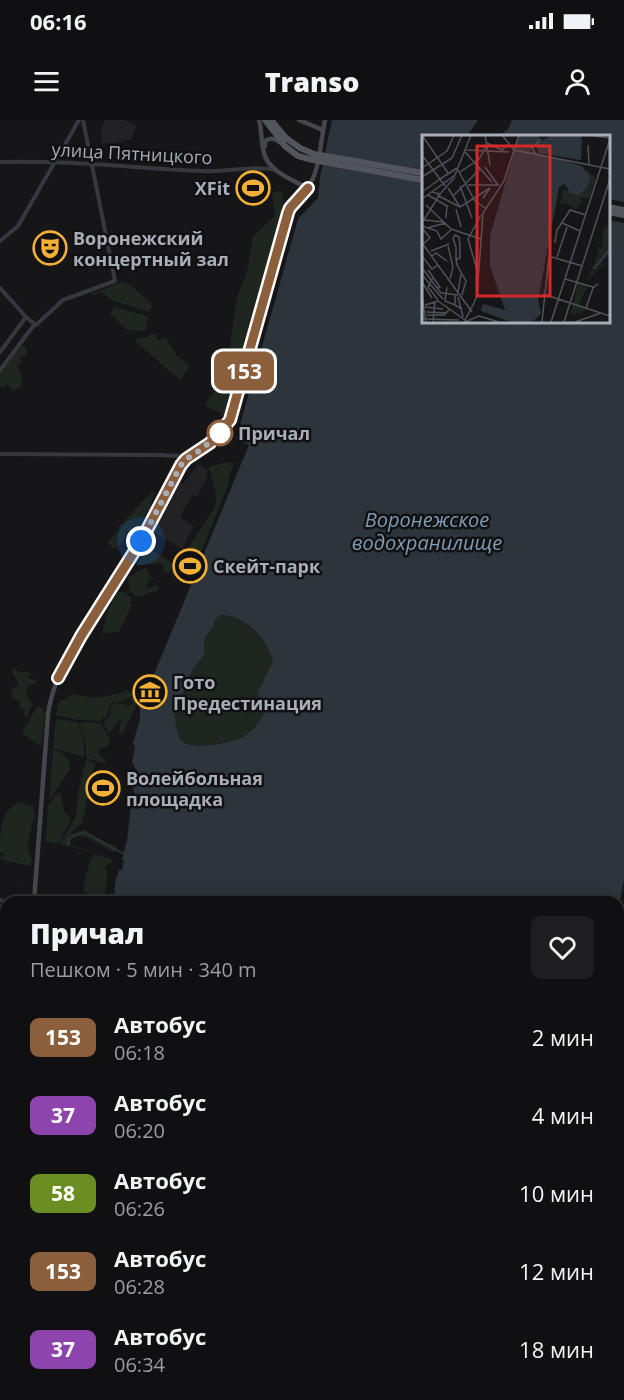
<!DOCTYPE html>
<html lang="ru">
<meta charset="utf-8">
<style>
:root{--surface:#101012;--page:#1e1e20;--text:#f1f3f6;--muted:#9c9d9f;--line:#303032}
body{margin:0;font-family:"Open Sans",sans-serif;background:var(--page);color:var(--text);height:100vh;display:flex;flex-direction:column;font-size:22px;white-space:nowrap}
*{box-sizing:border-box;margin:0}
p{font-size:20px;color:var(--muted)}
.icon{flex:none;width:33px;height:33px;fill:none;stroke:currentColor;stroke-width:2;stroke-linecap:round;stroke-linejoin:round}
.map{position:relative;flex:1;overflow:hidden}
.panel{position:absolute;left:0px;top:776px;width:624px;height:506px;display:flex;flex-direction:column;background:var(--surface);border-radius:18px 18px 0 0;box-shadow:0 3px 15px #0003,0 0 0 2px var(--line)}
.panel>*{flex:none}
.badge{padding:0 12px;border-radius:9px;font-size:21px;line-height:39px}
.you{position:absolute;width:30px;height:30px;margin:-15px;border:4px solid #fff;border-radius:50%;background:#1a73e8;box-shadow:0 0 0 9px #1a73e833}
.map>.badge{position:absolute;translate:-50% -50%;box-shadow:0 0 0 3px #fff}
.round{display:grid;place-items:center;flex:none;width:63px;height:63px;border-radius:9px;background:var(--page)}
.summary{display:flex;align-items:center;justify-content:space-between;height:102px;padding:0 30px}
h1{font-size:28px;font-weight:800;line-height:45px}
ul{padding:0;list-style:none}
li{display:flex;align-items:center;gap:18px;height:78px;padding:0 30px}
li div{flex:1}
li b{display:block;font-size:22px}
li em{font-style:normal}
li .badge{min-width:66px;font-weight:700;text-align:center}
.status{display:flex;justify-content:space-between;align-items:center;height:42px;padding:0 30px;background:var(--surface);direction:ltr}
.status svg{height:16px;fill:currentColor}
header{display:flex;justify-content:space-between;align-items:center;height:78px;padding:0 30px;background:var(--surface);font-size:27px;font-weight:800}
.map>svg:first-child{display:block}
</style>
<div class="status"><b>06:16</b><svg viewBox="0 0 49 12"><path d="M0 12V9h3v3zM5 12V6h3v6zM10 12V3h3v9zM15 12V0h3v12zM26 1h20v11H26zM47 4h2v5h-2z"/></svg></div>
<header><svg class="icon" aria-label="menu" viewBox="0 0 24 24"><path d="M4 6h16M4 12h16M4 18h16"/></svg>Transo<svg class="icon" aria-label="person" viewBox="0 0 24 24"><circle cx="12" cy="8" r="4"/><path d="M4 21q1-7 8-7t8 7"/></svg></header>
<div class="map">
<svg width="624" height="1280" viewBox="0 0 624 1280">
<rect width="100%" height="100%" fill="#161618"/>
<path fill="#222225" d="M 105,0 L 124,0 L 137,6 L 130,20 L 125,20 L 115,24 L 102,23 L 101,8 Z
M 198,344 L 206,349 L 208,355 L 197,377 L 192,375 L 180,397 L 194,406 L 182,429 L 149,410 L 176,361 L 183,364 Z
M 0,824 L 6,824 L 6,1077 L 0,1077 Z"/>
<path fill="#1e261f" d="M 282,70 L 284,89 L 267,154 L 228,292 L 226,296 L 222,297 L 219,292 L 208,287 L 206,282 L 225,259 L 228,250 L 228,238 L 237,177 L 247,152 L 253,116 L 275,96 L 272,73 Z
M 122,162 L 129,164 L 152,184 L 150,192 L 111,180 L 102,171 L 94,175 L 91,174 Z
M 114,187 L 148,196 L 145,211 L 127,210 L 110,194 Z
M 156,214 L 158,220 L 166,218 L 176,235 L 188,244 L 189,248 L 180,260 L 135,221 L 137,218 L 148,217 L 148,215 Z
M 24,225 L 27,230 L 26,235 L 20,238 L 21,244 L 17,246 L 23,258 L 21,260 L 22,266 L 13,272 L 7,264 L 3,268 L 0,266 L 0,252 L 19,227 Z
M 235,340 L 228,359 L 229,363 L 202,430 L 196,441 L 193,433 L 187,439 L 188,445 L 184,444 L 179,451 L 179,457 L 182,457 L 184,451 L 187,452 L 188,455 L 180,461 L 178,457 L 171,454 L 215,387 L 216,374 L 209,347 L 227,342 L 234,343 Z
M 152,371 L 155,372 L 151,382 L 152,390 L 148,390 L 141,402 L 144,405 L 141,410 L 127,411 C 124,419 122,428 112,428 L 108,421 L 118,412 L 119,406 C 129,397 137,387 146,377 L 149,377 Z
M 147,427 L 174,444 L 169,453 L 162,451 L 163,445 L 160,443 L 136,446 Z
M 146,447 L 150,456 L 156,459 L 155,460 L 148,457 L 149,460 L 146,467 L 150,469 L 153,466 L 157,465 L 158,470 L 141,476 L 134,475 L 128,469 L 130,464 L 127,458 Z
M 118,472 L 125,472 L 131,478 L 130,483 L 132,485 L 119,512 L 102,513 L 108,490 Z
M 220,495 L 227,495 L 244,501 L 263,520 L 270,531 L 273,541 L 267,556 L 262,562 L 259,580 L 264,594 C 259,602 254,610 246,615 C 233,623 195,631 182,621 C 175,616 173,594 174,586 L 182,576 L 193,549 L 204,535 L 204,519 L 214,505 L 213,501 Z
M 13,548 L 20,552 L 29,552 L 30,554 L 27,558 L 36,560 L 35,564 L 28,566 L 28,570 L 25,572 L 33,586 L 29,591 L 28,598 L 23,594 L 25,591 L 19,586 L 20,583 L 12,577 L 14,574 L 10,571 L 19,564 L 12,552 Z
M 127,570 L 133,575 L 123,581 L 111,583 L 106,598 L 103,597 L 101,601 L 79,600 L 56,595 L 58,583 L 72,574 C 90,579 111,578 127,570 Z
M 133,576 L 138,582 L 122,615 L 119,614 L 121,597 L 109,613 L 103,603 L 110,596 L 111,586 L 115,583 L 125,584 L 127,587 L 133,583 L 130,578 Z
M 38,585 L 45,592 L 41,627 L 22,613 Z
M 56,599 L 78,602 L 84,623 L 84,637 L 53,628 Z
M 92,602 L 101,604 L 110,620 L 109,625 L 99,630 L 98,632 L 101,637 L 105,639 L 106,644 L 86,638 L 86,626 L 79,603 Z
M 53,629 C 63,633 70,637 70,649 L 49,681 Z
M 86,640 L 95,643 L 90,664 L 92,667 L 90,669 L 82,703 L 72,712 L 71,714 L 83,710 L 117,728 L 116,732 L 112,731 L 83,716 L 71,719 L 70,725 L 107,736 L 60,724 L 76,696 L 78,672 Z
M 60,673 L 65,693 L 71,698 L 59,724 L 46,721 L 48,686 L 56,675 Z
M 19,682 L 32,686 L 35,691 L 27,727 L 32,739 L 30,746 L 2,740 L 0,738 L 5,734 L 0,732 C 0,711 0,692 19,682 Z
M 94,734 L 109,738 L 113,741 L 104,748 L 107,752 L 105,781 L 91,781 L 83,769 L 90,741 Z"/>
<path fill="#2c353c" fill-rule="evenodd" d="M 332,0 L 478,0 L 467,16 L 423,16 L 423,201 L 608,201 L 608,100 L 624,103 L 624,760 L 618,791 L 618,782 L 116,782 C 113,771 115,760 119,750 L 126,751 L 122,750 L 124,740 L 122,740 L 127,720 L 131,686 L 135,677 L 133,669 L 137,651 L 132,642 L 135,628 L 133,623 L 140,599 L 140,588 L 249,325 L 236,319 L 298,99 L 318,78 L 320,57 ZM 220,495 C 245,494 267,519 273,541 L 258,572 L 264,594 C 259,601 254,610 246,615 C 234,623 196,630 183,622 C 177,618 179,610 175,605 L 176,603 L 174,593 L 174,586 L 182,576 L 193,549 L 204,535 L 204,519 L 214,505 L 214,501 Z
M 512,0 L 624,0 L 624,82 L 608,79 L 608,16 L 499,16 L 508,9 Z
M 199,1275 L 527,1275 L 525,1280 L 202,1280 Z"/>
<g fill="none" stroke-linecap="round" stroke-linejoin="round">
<path stroke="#2c353c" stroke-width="1.5" d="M 68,725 L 70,717 L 84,712 L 124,734"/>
<path stroke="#37383d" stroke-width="4" d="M 0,42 C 67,40 135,48 202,51 C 225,53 252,45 275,50
M 0,121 L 18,106 L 79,0
M 0,168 L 26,197 L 36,205 L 63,180 L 115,161 L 83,0
M 0,232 L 26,197
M 0,250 L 34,205
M 0,334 L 159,335 L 179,336 L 186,339
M 0,780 L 6,782"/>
<path stroke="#45474d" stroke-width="4.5" d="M 259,0 C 262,11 261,22 264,33 C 268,51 293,60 307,68
M 299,0 L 323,10
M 265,26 L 265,21 C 272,16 277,20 282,24
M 34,782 L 48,594 C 56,539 100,488 128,441 C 147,410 163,376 181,345 L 186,339 L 210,323 L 229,300 L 288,94 C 293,81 305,74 311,62 C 320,47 321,18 325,0
M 4,1280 L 6,1248"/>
<path stroke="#53555c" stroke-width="6" d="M 265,0 L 285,26
M 271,0 L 286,18
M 608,87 L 624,90
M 608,92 L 624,95"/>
<path stroke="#53555c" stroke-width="6" d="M 286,18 L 300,28 L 314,34 L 423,53
M 285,26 L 298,36 L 313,40 L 423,60"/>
</g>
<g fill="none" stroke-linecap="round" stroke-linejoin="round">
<g stroke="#fff" stroke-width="14">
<path id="line" d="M 58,558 L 81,516 L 141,421 L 181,345 L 186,339 L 210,323 L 230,300 L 288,93 L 290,88 L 308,68"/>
</g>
<use href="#line" stroke="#8b5e3c" stroke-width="9"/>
<path stroke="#a8adb8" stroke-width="6" stroke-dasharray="0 10.8" d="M 141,421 L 181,345 L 186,339 L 202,329 L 220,313"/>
</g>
<defs>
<g id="stadium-ring" transform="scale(1.725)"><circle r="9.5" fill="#111113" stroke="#f2b134" stroke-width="1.5"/><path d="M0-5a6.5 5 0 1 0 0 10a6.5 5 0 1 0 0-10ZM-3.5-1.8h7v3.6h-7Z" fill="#f2b134"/></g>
<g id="theatre-ring" transform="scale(1.725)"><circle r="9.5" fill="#111113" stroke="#f2b134" stroke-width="1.5"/><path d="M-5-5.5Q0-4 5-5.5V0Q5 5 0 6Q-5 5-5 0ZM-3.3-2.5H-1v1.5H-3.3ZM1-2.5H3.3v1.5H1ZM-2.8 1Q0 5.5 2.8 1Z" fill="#f2b134"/></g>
<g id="museum-ring" transform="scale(1.725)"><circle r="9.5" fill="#111113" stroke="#f2b134" stroke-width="1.5"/><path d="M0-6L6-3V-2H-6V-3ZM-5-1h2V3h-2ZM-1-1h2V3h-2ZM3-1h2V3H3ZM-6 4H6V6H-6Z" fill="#f2b134"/></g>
</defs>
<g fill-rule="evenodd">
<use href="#stadium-ring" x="253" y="68"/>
<use href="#theatre-ring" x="50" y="128"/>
<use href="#stadium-ring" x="190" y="446"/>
<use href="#museum-ring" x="150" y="572"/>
<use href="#stadium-ring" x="103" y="668"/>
</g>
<circle fill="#fff" stroke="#8b5e3c" stroke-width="3" cx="220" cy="313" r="12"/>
<g text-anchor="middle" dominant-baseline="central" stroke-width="5" stroke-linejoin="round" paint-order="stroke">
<g font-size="18" fill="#a8adb8" stroke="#111113">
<text transform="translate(132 33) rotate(3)">улица Пятницкого</text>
</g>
<g font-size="18" font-weight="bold" fill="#a8adb8" stroke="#111113" text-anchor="start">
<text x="230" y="68" text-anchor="end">XFit</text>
<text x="73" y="118">Воронежский<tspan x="73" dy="21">концертный зал</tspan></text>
<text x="213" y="446">Скейт-парк</text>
<text x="173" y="562">Гото<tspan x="173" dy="21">Предестинация</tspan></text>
<text x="126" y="658">Волейбольная<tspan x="126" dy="21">площадка</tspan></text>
</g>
<g font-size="18" font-weight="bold" fill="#a8adb8" stroke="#111113" text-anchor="start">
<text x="238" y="313">Причал</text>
</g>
<g font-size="20" font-style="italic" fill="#7f9bb3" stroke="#111113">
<text x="427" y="399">Воронежское<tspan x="427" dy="23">водохранилище</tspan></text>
</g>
</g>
<g transform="translate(422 15)">
<rect width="188" height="188" fill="#161618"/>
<path d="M 164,34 L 174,43 L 167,63 L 157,63 L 161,66 L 155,74 L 145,68 L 138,69 L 141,54 L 155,59 L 167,49 ZM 187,88 L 187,112 L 170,136 L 175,136 L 179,129 L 187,132 L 181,131 L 165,145 L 177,117 L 175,111 L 180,113 L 182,93 ZM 156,147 L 170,152 L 166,151 L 157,169 L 170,176 L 163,174 L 157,180 L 157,174 L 153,180 L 148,179 L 151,170 L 137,166 L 152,168 Z" fill="#1e261f"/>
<path d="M 97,0 L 118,0 L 117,7 L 130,0 L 160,0 L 159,25 L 116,18 L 115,8 L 108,16 L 160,31 L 169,43 L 164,54 L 157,60 L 148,58 L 143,49 L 137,52 L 116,165 L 119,179 L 110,187 L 89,187 L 59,176 L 61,169 L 83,175 L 68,131 L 68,101 Z" fill="#2c353c"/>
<path fill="none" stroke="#2c353c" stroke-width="3" d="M 172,134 L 188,114"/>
<path fill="none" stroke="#505258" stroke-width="1.5" d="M 0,0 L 26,38M 63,0 L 68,30M 80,0 L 92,15 L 188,34M 167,0 L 188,3M 65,8 L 80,15 L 83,12M 166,10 L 167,29M 44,15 L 87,17M 43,17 L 70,47M 114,19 L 110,13 L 119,4M 0,20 L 23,51M 63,32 L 76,50M 0,33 L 25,16 L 32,0M 36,35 L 53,66 L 63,73M 38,37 L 57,24 L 65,10M 0,42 L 30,23 L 40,0M 18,44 L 35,33M 46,50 L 77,50M 38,51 L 50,83M 26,53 L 38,72M 0,57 L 18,44M 10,57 L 18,59 L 33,42M 6,60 L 25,71 L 24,83M 15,60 L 38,72M 31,61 L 58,34M 0,64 L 33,40 L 49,0M 4,70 L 29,94 L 59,104M 38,72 L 68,53 L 61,63M 34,74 L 39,92M 2,85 L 22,87M 0,88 L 18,59M 140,88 L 158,96M 0,91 L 15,96 L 19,104 L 29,95M 0,93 L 8,103 L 1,109M 5,93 L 24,88M 0,108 L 50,177M 133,108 L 135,95 L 148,75 L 164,80M 26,111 L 31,132 L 28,144M 9,116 L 27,109M 0,121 L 10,134 L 16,130M 10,121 L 14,118 L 25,126M 135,122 L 145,92M 34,125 L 38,123 L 38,111 L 37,102 L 33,100 L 31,103 L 34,112 L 34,125 L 35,130 L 44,146 L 40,160M 0,133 L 19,158 L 36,160M 6,135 L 18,152 L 16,153M 56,138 L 46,104 L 59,80M 0,140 L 21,164M 11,142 L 6,152 L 16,165M 143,144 L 171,152M 0,147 L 10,163M 25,152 L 23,166 L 33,170M 36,157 L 39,139M 121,159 L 188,181M 0,160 L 4,187M 33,160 L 33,170 L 40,174M 36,162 L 41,182M 3,170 L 16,166 L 43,185M 51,170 L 55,161 L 61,78 L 82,46 L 97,0M 3,172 L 21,174M 164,173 L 171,153 L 176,149M 4,177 L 25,178M 5,180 L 22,180 L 27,175M 0,184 L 37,185M 11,187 L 13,166M 42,187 L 51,170M 43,187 L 57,181 L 77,187M 120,187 L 127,121 L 160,131M 129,187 L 188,4M 142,187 L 188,44M 153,187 L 179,178"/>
<path fill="#d62828" fill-opacity="0.15" stroke="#d62828" stroke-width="3" d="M 55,11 L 128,11 L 128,161 L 55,161 Z"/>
<rect width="188" height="188" fill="none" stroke="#a8adb8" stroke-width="3"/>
</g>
</svg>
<div class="you" style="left:141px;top:421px"></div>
<b class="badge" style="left:244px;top:251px;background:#8b5e3c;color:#fff">153</b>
<section class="panel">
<div class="summary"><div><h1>Причал</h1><p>Пешком · 5 мин · 340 m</p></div><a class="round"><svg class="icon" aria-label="heart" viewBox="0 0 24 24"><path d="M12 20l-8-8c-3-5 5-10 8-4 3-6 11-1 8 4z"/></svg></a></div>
<ul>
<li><span class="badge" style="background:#8b5e3c;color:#fff">153</span><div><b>Автобус</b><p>06:18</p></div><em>2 мин</em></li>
<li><span class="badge" style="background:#8e44ad;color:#fff">37</span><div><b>Автобус</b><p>06:20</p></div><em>4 мин</em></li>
<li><span class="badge" style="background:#6b8e23;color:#fff">58</span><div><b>Автобус</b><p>06:26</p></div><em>10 мин</em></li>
<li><span class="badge" style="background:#8b5e3c;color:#fff">153</span><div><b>Автобус</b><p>06:28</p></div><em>12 мин</em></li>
<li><span class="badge" style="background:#8e44ad;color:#fff">37</span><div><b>Автобус</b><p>06:34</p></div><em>18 мин</em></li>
</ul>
</section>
</div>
